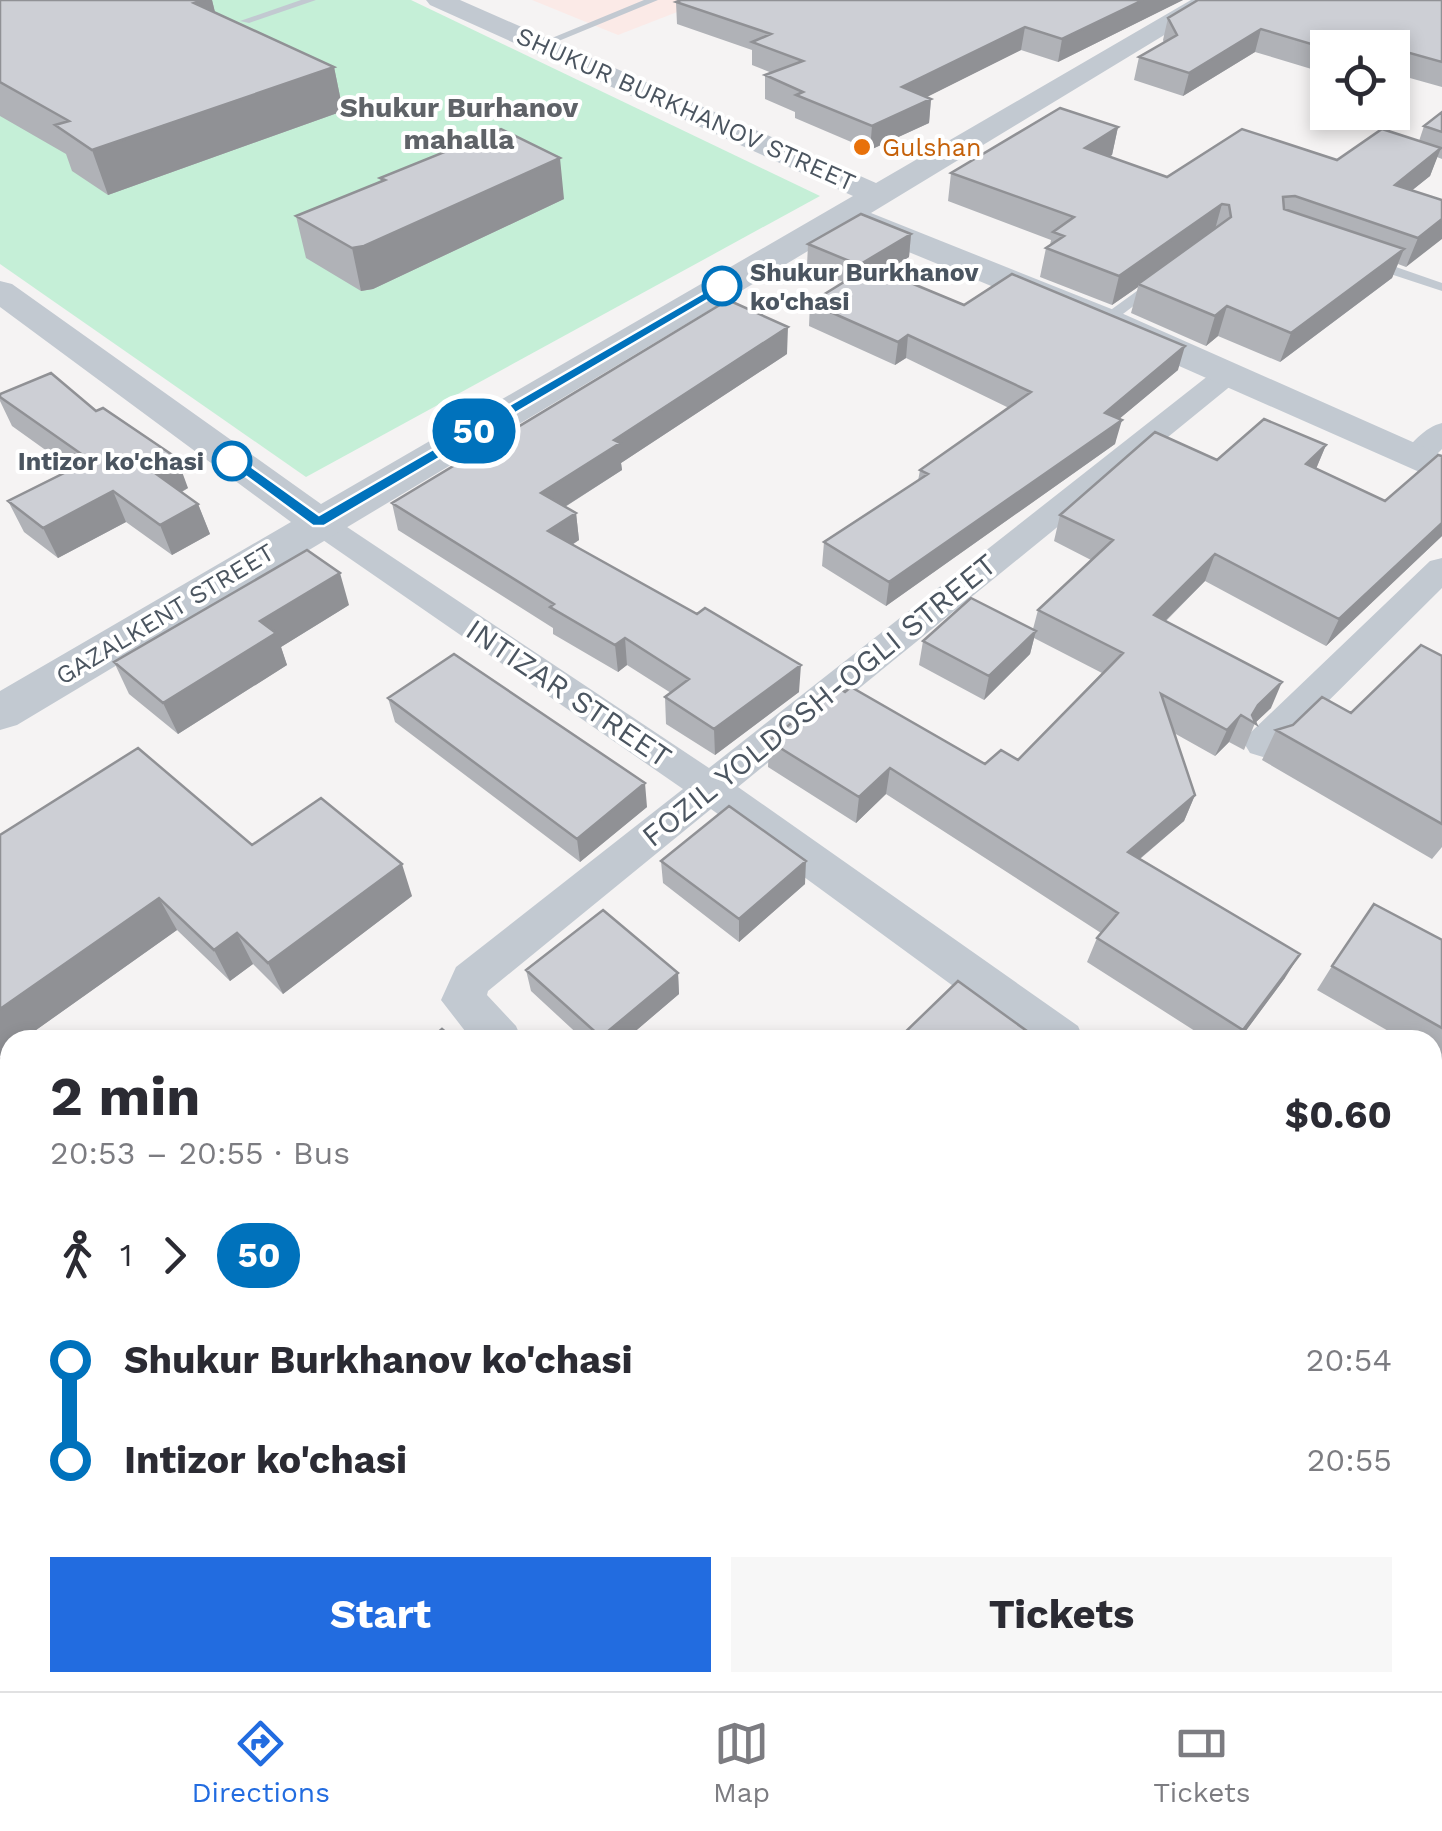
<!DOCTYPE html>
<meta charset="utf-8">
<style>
:root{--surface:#fff;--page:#f7f7f7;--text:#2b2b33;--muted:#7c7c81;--line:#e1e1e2;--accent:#226ce0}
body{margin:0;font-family:"Work Sans",sans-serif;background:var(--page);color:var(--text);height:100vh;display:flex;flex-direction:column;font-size:38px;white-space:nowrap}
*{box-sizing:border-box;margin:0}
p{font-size:32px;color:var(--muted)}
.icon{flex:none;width:55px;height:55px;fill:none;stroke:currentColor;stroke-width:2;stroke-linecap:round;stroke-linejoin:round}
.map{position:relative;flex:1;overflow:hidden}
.drawer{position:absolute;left:0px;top:1030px;width:1442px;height:662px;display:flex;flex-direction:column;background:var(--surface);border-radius:30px 30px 0 0;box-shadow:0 5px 15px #0003}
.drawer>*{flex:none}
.badge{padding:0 20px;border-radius:32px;font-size:35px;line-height:65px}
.fabs{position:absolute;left:1310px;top:30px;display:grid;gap:20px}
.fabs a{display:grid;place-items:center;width:100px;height:100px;border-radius:0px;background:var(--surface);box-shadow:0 5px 15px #0003;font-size:50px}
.map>.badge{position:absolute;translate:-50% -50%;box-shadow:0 0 0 5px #fff}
.legs{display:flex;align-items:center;gap:15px;height:110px;padding:0 50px;font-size:32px}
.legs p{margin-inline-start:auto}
.headline{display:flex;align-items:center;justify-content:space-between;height:170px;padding:0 50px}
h1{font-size:55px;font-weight:700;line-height:75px}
.button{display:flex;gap:20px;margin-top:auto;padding:20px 50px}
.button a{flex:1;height:115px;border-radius:0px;background:var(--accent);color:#fff;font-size:40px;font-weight:700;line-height:115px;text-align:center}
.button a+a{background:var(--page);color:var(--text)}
ul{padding:0 50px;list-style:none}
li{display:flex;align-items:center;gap:35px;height:100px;font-size:38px}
li i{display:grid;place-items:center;width:15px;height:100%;margin:0 12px;background:currentColor}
li i::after{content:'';width:25px;height:25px;margin:-12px;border:8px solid;border-radius:50%;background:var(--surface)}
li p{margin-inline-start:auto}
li:first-child i{background:linear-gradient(#0000 50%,currentColor 0)}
li:last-child i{background:linear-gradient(currentColor 50%,#0000 0)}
.menu{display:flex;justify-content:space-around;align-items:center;height:140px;border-top:2px solid var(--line);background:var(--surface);font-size:28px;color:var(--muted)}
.menu a{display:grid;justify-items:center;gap:5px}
.menu .active{color:var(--accent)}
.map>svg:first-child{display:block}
</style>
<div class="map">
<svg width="1442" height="1691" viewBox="0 0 1442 1691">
<rect width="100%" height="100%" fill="#f5f3f3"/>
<path fill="#fbeae7" d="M 532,0 L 708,0 L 618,35 Z"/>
<path fill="#c5efd7" d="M 0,0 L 411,0 L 820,196 L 306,477 L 0,264 Z"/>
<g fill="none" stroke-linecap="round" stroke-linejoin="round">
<path fill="#c2c9d1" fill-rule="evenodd" d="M 301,0 L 316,0 L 249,23 L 240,21 Z
M 644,0 L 658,0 L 544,47 L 535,45 Z
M 1363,259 L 1373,259 L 1442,283 L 1442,291 L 1363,265 Z
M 1148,283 L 1160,286 L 1111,323 L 1101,323 L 1101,317 Z"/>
<path fill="#c2c9d1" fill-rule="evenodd" d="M 1228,365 L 1238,368 L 1242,374 L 1238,380 L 738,787 L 1078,1026 L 1084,1040 L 1027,1040 L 711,809 L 488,991 L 487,995 L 516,1026 L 522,1040 L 472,1040 L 441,1000 L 456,967 L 683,789 L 307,529 L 302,522 L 307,515 L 329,515 L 709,768 L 1218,368 Z
M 1442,423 L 1442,449 L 1427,464 L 1405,464 L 1401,458 C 1410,444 1425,427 1442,423 Z
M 1442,558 L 1442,588 L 1276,753 L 1263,757 L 1250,753 L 1244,743 L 1250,733 L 1430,561 Z
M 1432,1280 L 1442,1284 L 1442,1338 L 1432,1334 Z
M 1442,1416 L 1442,1482 L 1432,1486 L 1432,1420 Z
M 13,1682 L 79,1682 L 75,1691 L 10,1691 Z
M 1264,1682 L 1326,1682 L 1322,1691 L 1261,1691 Z"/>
<path fill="#c2c9d1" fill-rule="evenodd" d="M 426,0 L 460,0 L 876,183 L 1191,0 L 1222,0 L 871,213 L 1119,312 L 1442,455 L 1442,482 L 1093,328 L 848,227 L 17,725 L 0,730 L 0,691 L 291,522 L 0,307 L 0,281 L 12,284 L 321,504 L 853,196 L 430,5 Z"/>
</g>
<path fill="#b0b2b7" d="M 0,0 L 212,0 L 215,13 L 334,67 L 343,111 L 108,195 L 72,171 L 66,154 L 0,116 Z
M 1183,0 L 1058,62 L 1021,50 L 926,97 L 931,99 L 929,123 L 870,150 L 795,118 L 795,112 L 765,99 L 765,75 L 772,73 L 752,65 L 752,50 L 677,24 L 676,2 Z
M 1442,0 L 1442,87 L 1392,73 L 1392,48 L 1328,48 L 1328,74 L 1255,52 L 1183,96 L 1134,80 L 1139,57 L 1164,43 L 1163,40 L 1168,18 Z
M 1442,112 L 1442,159 L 1437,157 L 1430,176 L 1412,190 L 1442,200 L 1406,267 L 1398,264 L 1392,278 L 1280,362 L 1218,336 L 1206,346 L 1131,313 L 1138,287 L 1112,305 L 1040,277 L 1046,248 L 1050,245 L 1051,240 L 948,201 L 951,173 L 1118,127 L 1112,155 L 1109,156 L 1167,177 L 1337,160 L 1419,141 L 1424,126 Z
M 380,178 L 564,199 L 373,289 L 361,291 L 306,258 L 296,216 L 381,182 Z
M 911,234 L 909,257 L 884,272 L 964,305 L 1178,370 L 1119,419 L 1115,444 L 886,606 L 822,566 L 824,542 L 918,481 L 920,470 L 1009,408 L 906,358 L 895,365 L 809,326 L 810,303 L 843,282 L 807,266 L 808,244 Z
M 787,354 L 621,463 L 622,470 L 565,507 L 576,513 L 579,540 L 572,545 L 799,692 L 715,755 L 666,724 L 665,697 L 671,693 L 627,665 L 618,672 L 553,634 L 553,628 L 398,530 L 392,503 Z
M 0,394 L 188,488 L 182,492 L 198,504 L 210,534 L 172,555 L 126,522 L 58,558 L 24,532 L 8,501 L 72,469 L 12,426 L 0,401 Z
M 1326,445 L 1316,469 L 1385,501 L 1442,456 L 1442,536 L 1326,646 L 1205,581 L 1166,621 L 1271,708 L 1255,723 L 1244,750 L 1229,742 L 1215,756 L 1174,733 L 1195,795 L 1184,821 L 1140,859 L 1285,978 L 1239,1040 L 1209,1040 L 1087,962 L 1097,938 L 1101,933 L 886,794 L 856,823 L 768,767 L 769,741 L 985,764 L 1018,760 L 1102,673 L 1034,638 L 1030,654 L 984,700 L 919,665 L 923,641 L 1033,629 L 1038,610 L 1091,560 L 1054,541 L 1060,515 L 1217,460 Z
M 349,605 L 281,647 L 287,665 L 178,734 L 129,694 L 114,662 Z
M 1442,656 L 1442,847 L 1432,859 L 1262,760 L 1276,730 L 1351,713 Z
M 388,698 L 647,807 L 580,862 L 395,722 Z
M 138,748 L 252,845 L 412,896 L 283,994 L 253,964 L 230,981 L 177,930 L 22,1040 Z
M 661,861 L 805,884 L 739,942 L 663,883 Z
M 1442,940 L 1442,1062 L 1432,1057 L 1432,1040 L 1404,1040 L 1317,990 L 1332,966 Z
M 526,970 L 678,973 L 679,994 L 625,1040 L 584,1040 L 531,991 Z"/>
<path fill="#909195" d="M 205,0 L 212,0 L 222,40 L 194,3 Z
M 1143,0 L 1183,0 L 1058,62 L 1062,39 Z
M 1025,27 L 1021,50 L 899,111 L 902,87 Z
M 1261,29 L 1255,52 L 1183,96 L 1189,73 Z
M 334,67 L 343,111 L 108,195 L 92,150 Z
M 931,99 L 929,123 L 870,150 L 872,126 Z
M 1118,127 L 1112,155 L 1079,176 L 1085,148 Z
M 1441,148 L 1430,176 L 1384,213 L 1395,185 Z
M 560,158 L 564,199 L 373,289 L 361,291 L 352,248 Z
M 1222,204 L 1214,233 L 1138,284 L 1138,287 L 1112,305 L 1119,276 Z
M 1442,219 L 1442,239 L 1406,267 L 1418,238 Z
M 911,234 L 909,257 L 857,288 L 859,265 Z
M 1404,249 L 1392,278 L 1280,362 L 1291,333 Z
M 1227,306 L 1218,336 L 1206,346 L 1215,316 Z
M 788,327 L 787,354 L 621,463 L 622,470 L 544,520 L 541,493 L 614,440 Z
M 908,335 L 906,358 L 895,365 L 898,342 Z
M 1185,346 L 1178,370 L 1101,434 L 1122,420 L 1115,444 L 886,606 L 889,582 L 1105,413 Z
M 1326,445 L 1315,471 L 1306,464 Z
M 177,458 L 188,488 L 164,501 L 152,471 Z
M 113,491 L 126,522 L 58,558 L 43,528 Z
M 198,504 L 210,534 L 172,555 L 160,525 Z
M 576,513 L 579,540 L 551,558 L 548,531 Z
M 1442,523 L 1442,536 L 1326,646 L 1339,619 Z
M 1215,554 L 1205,581 L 1145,641 L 1154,615 Z
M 340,573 L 349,605 L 281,647 L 287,665 L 178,734 L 163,703 L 260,621 Z
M 1036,631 L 1030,654 L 984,700 L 989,676 Z
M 625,638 L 627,665 L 618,672 L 615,645 Z
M 801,665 L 799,692 L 715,755 L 714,729 Z
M 1282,682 L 1271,708 L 1255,723 L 1250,721 L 1258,705 Z
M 1241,715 L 1229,742 L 1215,756 L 1227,730 Z
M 890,768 L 886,794 L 856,823 L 859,797 Z
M 645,783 L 647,807 L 580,862 L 577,839 Z
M 1195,795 L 1184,821 L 1118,877 L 1128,852 Z
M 806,861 L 805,884 L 739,942 L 739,919 Z
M 402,864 L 412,896 L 283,994 L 268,963 Z
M 159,898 L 177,930 L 22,1040 L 10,1040 L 10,1049 L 0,1056 L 0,1009 Z
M 237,933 L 253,964 L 230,981 L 214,950 Z
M 1300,954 L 1285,978 L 1239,1040 L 1237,1040 Z
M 678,973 L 679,994 L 625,1040 L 601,1040 L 601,1037 Z
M 10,1115 L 10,1162 L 0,1170 L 0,1122 Z"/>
<path fill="#cdcfd5" stroke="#909195" stroke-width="2.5" d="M 0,0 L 205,0 L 194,3 L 334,67 L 92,150 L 55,125 L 69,121 L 0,82 Z
M 681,0 L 1143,0 L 1062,39 L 1025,27 L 902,87 L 931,99 L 872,126 L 796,95 L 803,92 L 765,75 L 803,61 L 752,42 L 771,34 L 676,2 Z
M 1198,0 L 1442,0 L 1442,62 L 1392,48 L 1328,49 L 1261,29 L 1189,73 L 1139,57 L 1177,35 L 1168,18 Z
M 1060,108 L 1118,127 L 1085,148 L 1167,177 L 1242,129 L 1337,160 L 1382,129 L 1441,148 L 1395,185 L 1442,200 L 1442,219 L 1418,238 L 1295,196 L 1283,197 L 1284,209 L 1404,249 L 1291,333 L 1227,306 L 1215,316 L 1138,284 L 1231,217 L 1229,205 L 1222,204 L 1119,276 L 1046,248 L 1064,236 L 1053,232 L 1074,217 L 951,173 Z
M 1442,112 L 1442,132 L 1424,126 Z
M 501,129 L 560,158 L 364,246 L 352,248 L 296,216 L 385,180 L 380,178 Z
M 861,214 L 911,234 L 859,265 L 808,244 Z
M 870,266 L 964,305 L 1012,274 L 1185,346 L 1105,413 L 1122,420 L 889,582 L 824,542 L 928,474 L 920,470 L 1031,392 L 908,335 L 898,342 L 810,303 Z
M 728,300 L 788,327 L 614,440 L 620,443 L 541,493 L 576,513 L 548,531 L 697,614 L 705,608 L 801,665 L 714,729 L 665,697 L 689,679 L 625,638 L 615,645 L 550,607 L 554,604 L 392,503 Z
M 51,373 L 96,411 L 103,408 L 177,458 L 152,471 L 198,504 L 160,525 L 113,491 L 43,528 L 8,501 L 90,460 L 0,397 L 0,394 Z
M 1264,419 L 1326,445 L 1306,464 L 1385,501 L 1438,455 L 1442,456 L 1442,523 L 1339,619 L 1215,554 L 1154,615 L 1282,682 L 1258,705 L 1252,715 L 1256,724 L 1241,715 L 1227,730 L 1161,694 L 1195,795 L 1128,852 L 1300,954 L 1243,1030 L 1097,938 L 1118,913 L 890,768 L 859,797 L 769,741 L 837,687 L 845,692 L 851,687 L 985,764 L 1001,750 L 1018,760 L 1123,653 L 1038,610 L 1113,540 L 1060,515 L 1155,432 L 1217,460 Z
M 307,550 L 340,573 L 260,621 L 276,633 L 163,703 L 114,662 Z
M 971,598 L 1036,631 L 989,676 L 923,641 Z
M 1421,645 L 1442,656 L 1442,824 L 1276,730 L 1293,725 L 1322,697 L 1351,713 Z
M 454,654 L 645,783 L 577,839 L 388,698 Z
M 138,748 L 252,845 L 321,798 L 402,864 L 268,963 L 237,933 L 214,950 L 159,898 L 0,1009 L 0,835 Z
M 729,806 L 806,861 L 739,919 L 661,861 Z
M 1374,904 L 1442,940 L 1442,1028 L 1332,966 Z
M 603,910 L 678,973 L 601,1037 L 526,970 Z
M 958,981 L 1031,1034 L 1025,1040 L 897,1040 Z
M 442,1029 L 455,1040 L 429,1040 Z
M 0,1059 L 10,1070 L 10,1115 L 0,1122 Z
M 10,1390 L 10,1447 L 0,1433 L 0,1398 Z
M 278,1682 L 500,1682 L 506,1691 L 269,1691 Z
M 879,1682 L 1129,1682 L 1124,1691 L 873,1691 Z"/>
<path fill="#0072bc" stroke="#fff" stroke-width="2.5" d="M 722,282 L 728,286 L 726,289 L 324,526 L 313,526 L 225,461 L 238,457 L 319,515 Z"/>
<circle fill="#e8710a" stroke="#fff" stroke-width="4" cx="862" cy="147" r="10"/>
<g fill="#fff" stroke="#0072bc" stroke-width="5">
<circle cx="722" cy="286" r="18"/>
<circle cx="232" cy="461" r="18"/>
</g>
<g text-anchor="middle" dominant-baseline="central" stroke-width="8" stroke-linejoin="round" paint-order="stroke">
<g font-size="25" fill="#4b5560" stroke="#fff">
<text transform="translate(686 109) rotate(24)">SHUKUR BURKHANOV STREET</text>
<text transform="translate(165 614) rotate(-31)">GAZALKENT STREET</text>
</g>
<g font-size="25" fill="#c56008" stroke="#fff" text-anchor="start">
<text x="882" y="147">Gulshan</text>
</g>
<g font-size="25" font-weight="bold" fill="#4b5560" stroke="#fff" text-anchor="start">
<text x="750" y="272">Shukur Burkhanov<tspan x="750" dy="29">ko'chasi</tspan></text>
<text x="204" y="461" text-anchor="end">Intizor ko'chasi</text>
</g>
<g font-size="28" font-weight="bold" fill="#5f6368" stroke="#fff">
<text x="459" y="107">Shukur Burhanov<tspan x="459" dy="32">mahalla</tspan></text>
</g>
<g font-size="30" fill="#4b5560" stroke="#fff">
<text transform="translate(569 693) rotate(34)">INTIZAR STREET</text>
<text transform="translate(819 700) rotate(-39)">FOZIL YOLDOSH-OGLI STREET</text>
</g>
</g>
</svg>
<div class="fabs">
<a><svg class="icon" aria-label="locate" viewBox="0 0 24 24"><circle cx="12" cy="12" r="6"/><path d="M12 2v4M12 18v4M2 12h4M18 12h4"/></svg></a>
</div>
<b class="badge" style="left:474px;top:431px;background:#0072bc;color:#fff">50</b>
<section class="drawer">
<div class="headline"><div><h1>2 min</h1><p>20:53 – 20:55 · Bus</p></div><b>$0.60</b></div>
<div class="legs"><svg class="icon" aria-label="walk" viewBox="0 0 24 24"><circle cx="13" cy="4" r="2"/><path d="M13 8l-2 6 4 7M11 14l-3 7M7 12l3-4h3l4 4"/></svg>1<svg class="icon" aria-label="forward" viewBox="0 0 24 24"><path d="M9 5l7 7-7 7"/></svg><b class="badge" style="background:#0072bc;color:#fff">50</b></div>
<ul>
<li><i style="color:#0072bc"></i><b>Shukur Burkhanov ko'chasi</b><p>20:54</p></li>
<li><i style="color:#0072bc"></i><b>Intizor ko'chasi</b><p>20:55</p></li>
</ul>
<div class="button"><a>Start</a><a>Tickets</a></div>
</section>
</div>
<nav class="menu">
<a class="active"><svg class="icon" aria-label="directions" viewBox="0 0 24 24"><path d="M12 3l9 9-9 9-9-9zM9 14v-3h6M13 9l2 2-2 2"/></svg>Directions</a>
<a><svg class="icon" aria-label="map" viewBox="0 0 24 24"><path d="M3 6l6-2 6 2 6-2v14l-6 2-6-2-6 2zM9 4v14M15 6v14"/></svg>Map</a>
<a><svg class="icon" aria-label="tickets" viewBox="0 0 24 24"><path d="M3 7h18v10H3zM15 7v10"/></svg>Tickets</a>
</nav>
